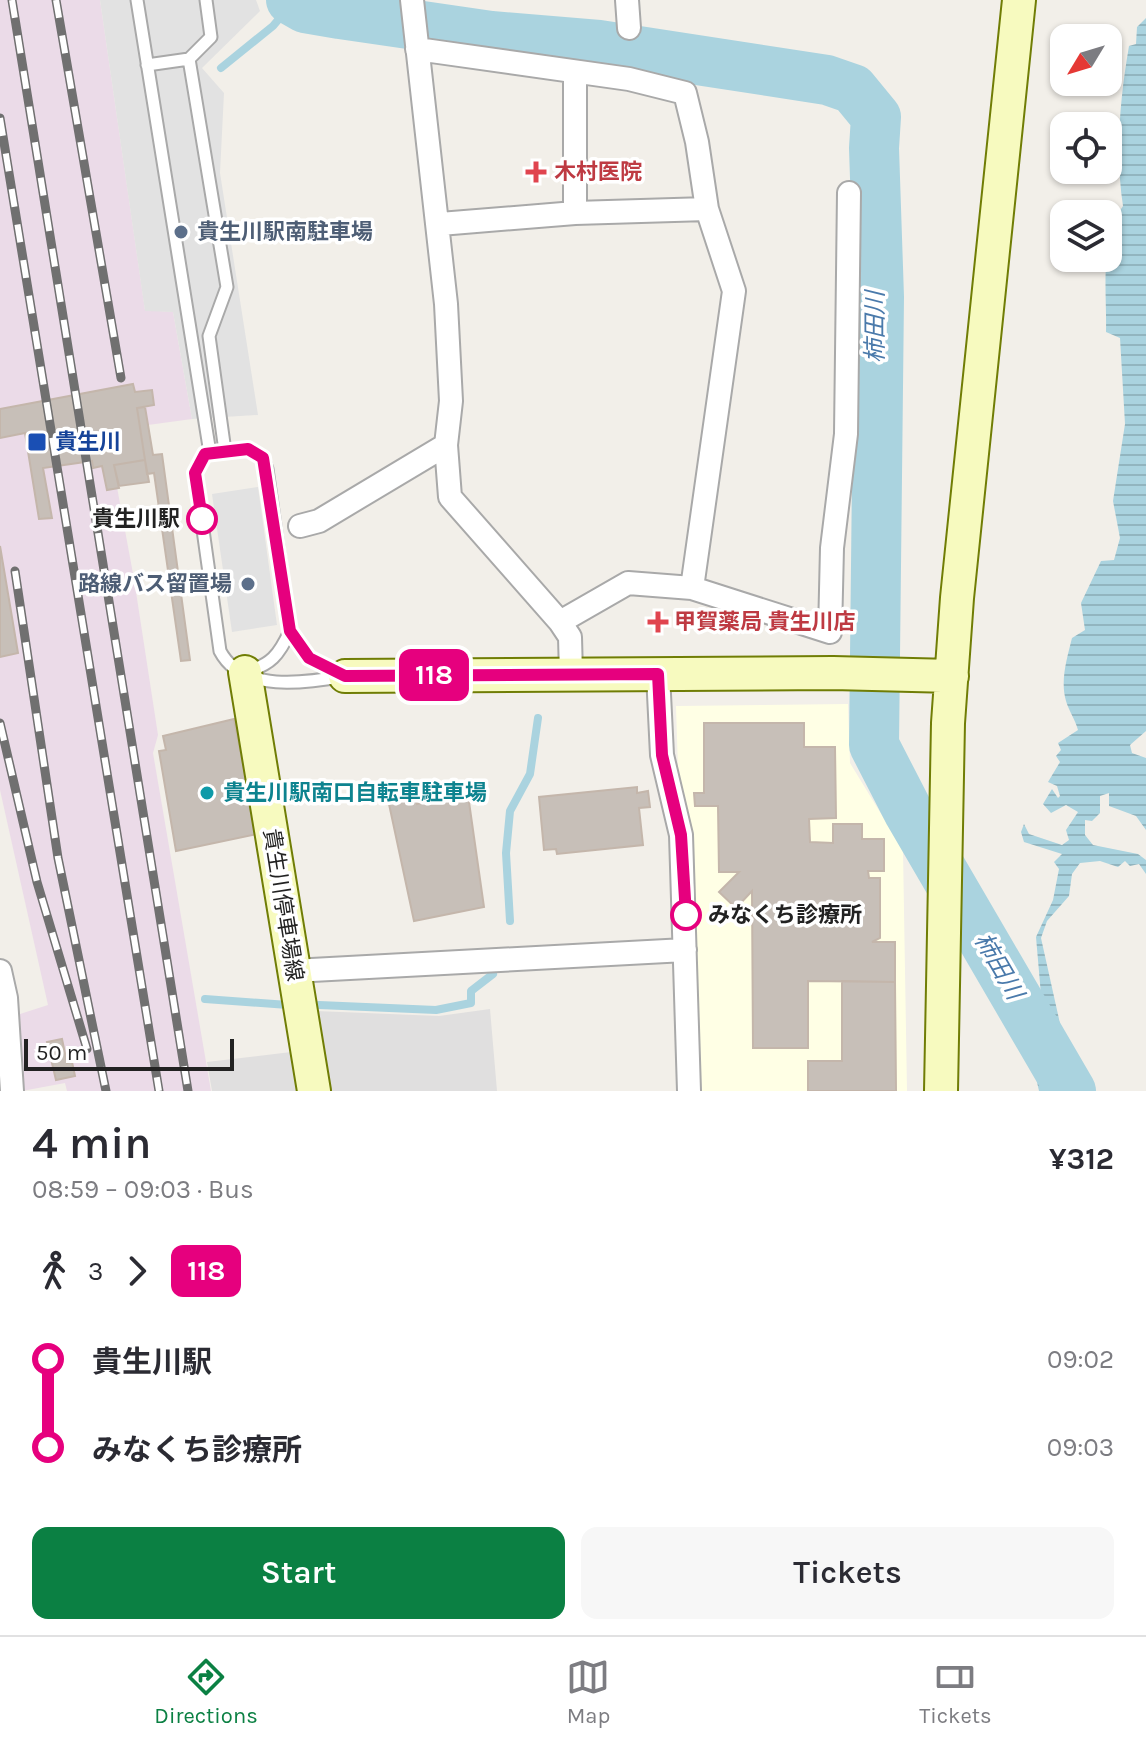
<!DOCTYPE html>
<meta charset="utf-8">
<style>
:root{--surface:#fff;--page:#f7f7f7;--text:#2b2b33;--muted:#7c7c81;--line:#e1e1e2;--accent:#0b8043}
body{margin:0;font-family:Karla,"Noto Sans JP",sans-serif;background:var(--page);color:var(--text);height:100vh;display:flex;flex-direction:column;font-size:30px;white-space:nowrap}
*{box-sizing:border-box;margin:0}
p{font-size:26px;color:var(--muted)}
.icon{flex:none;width:44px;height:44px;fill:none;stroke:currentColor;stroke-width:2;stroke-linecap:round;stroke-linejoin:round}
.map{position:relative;height:1091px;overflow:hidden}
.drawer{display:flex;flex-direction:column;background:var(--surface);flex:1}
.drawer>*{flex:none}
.badge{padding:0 16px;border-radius:12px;font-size:28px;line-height:52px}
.needle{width:52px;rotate:232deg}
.fabs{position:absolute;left:1050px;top:24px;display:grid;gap:16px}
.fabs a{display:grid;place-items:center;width:72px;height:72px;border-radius:16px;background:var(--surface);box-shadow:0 2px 6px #0004;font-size:40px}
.scale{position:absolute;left:24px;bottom:20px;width:210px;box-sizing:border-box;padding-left:8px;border:4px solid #222;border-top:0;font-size:22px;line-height:28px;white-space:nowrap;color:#222;-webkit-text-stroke:6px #fff;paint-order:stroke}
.map>.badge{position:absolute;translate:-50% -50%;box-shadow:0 0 0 4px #fff}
.legs{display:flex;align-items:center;gap:12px;height:88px;padding:0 32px;font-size:26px}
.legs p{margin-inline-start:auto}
.headline{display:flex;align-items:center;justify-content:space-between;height:136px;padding:0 32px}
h1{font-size:44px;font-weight:600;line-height:60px}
.cta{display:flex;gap:16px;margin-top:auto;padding:16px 32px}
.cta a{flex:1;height:92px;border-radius:16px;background:var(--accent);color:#fff;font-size:32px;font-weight:600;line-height:92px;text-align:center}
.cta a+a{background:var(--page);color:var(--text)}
ul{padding:0 32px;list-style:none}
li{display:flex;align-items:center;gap:28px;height:88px;font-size:30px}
li i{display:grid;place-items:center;width:12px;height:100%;margin:0 10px;background:currentColor}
li i::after{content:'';width:20px;height:20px;margin:-10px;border:6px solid;border-radius:50%;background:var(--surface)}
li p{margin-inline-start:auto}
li:first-child i{background:linear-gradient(#0000 50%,currentColor 0)}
li:last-child i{background:linear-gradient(currentColor 50%,#0000 0)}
.dock{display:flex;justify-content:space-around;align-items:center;height:112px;border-top:2px solid var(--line);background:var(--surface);font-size:22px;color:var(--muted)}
.dock a{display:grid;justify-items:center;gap:4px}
.dock .on{color:var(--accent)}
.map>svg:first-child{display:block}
</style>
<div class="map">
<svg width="1146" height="1091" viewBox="0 0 1146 1091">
<defs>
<pattern id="water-rules" width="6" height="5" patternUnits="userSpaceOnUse" patternTransform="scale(2)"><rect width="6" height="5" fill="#aad3df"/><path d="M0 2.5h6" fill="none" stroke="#92b5bf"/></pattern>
</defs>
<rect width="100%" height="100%" fill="#f2efe9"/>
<path fill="#e0dfdf" d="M 490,1009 L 497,1091 L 212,1091 L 207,1062 L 316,1049 L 316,1011 L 439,1016 Z"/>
<path fill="#ebdbe8" d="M 0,0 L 100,0 L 145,310 L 173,312 L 192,419 L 148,425 L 145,407 L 154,405 L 151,390 L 135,392 L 133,384 L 99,390 L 134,579 L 158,735 L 153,753 L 211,1091 L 67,1091 L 65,1083 L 22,1091 L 20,1014 L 48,1005 L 0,790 Z"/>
<path fill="#ffffe5" d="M 848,704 L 850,763 L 903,850 L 907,1091 L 698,1091 L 694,849 L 678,768 L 676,706 Z"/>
<path fill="#e2e2e2" d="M 100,0 L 256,0 L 260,11 L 202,68 L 224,93 L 220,173 L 258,415 L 192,419 L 173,312 L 145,311 Z
M 258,487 L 277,625 L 232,632 L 212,494 Z"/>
<path fill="url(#water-rules)" d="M 1146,18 L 1146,731 L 1130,745 L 1132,753 L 1146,758 L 1146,830 L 1136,816 L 1109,806 L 1109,793 L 1100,796 L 1100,813 L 1092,821 L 1085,820 L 1085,835 L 1093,845 L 1138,854 L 1146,860 L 1146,874 L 1139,864 L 1130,866 L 1125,861 L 1118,867 L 1100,861 L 1080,863 L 1072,874 L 1069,896 L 1047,921 L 1041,938 L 1061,1028 L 1060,1043 C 1075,1062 1069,1075 1082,1091 L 1039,1091 L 1029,1046 L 1017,1034 L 1009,999 L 974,941 L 972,914 L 1040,1019 L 1043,1018 L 1036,937 L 1053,900 L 1059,869 L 1054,862 L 1062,854 L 1024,842 L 1021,832 L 1024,824 L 1029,834 L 1062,845 L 1069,840 L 1066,830 L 1078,812 L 1066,805 L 1051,813 L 1043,804 L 1052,789 L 1058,798 L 1060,796 L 1057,786 L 1048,782 L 1060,762 L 1056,756 L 1061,750 L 1058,743 L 1078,730 C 1075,719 1069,711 1066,701 C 1060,681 1067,658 1072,638 L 1085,630 L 1081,603 L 1101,561 L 1114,560 L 1120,538 L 1113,501 L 1125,424 L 1120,338 L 1106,332 C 1107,292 1099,239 1123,206 C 1115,154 1120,98 1129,46 L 1136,44 L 1137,27 Z"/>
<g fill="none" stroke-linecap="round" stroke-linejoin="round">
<path stroke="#aad3df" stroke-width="8" d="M 221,68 L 273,26 L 294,1
M 854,721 L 873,723
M 510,921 L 506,853 L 510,811 L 530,774 L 538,718
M 205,999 L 288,1005
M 319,1005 L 436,1010 L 471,1003 L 471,991 L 493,974"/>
<path stroke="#aad3df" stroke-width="50" d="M 291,0 L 305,8 L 340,14 L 491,36 L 599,45 L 827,80 L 853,89 L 876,117 L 874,148 L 879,297 L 874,745 L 909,813 L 1071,1091"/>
</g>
<path fill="#c7bfb8" stroke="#c4b6ab" stroke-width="2" d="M 133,384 L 135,392 L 152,390 L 154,405 L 137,408 L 145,460 L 114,465 L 119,488 L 107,490 L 102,466 L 93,468 L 92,461 L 43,468 L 52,518 L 39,519 L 25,433 L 0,438 L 0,409 Z
M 145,407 L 153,455 L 162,454 L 190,660 L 181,661 L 154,473 L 147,474 L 145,460 L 137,408 Z
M 145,460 L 149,482 L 119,486 L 114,465 Z
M 0,546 L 18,653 L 0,657 Z
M 234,719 L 257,834 L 176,851 L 159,751 L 166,750 L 163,736 Z
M 704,723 L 804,723 L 804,747 L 835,747 L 836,818 L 809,819 L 810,842 L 833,843 L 833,824 L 862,824 L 862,839 L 884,839 L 884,871 L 868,871 L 869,878 L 880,878 L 880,938 L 872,942 L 895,942 L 895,982 L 808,981 L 808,1048 L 753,1048 L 752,891 L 736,908 L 719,892 L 739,872 L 719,872 L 718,806 L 695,806 L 694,793 L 704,793 Z
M 637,787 L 637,793 L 648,791 L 650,807 L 639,808 L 643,845 L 557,854 L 556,849 L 544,850 L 539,797 Z
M 467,788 L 484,907 L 414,921 L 389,804 L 416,799 L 417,804 L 436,799 L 435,794 Z
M 842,981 L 895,982 L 896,1091 L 808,1091 L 808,1061 L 842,1061 Z
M 62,1039 L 67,1063 L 72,1062 L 75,1076 L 56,1080 L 47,1042 Z"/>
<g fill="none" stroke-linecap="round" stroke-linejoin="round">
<g stroke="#a9a9a9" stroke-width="15">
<path id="lane" d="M 137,0 L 210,453
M 206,0 L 211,37 L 189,59 L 227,287 L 209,336 L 225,451
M 147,65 L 189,59
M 248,449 L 263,458 L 267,469 L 290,631 L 309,658 L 345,676 C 306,683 242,693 220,651 L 195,473 L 205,454 Z
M 245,672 C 271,665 279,655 290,631"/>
</g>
<g stroke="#a9a9a9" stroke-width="26">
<path id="street" d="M 412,0 L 446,304 L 451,401 L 446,445 L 450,497 L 560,622 L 570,637 L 571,674
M 627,0 L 629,28
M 417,49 L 629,79 L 685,93 L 697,142 L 707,209 L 734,291 L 692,588
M 575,73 L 575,213
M 440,224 L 575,213 L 707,209
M 300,526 L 319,521 L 446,445
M 560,622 L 628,583 L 692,588 L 830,632 L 832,548 L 846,434 L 849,193
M 658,674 L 662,755 L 681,835 L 689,1091
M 0,971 L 6,998 L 12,1091
M 293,971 L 685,950"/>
</g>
<g stroke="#707d05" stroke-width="36">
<path id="secondary" d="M 245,672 L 314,1091
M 345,676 L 833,673 L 952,676
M 941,1091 L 948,723 L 957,598 L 1019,0"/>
</g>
<use href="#lane" stroke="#fff" stroke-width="11"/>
<use href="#street" stroke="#fff" stroke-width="22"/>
<use href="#secondary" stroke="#f7fabf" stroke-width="32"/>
<g stroke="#707070" stroke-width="9">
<path id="rail" d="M 12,0 L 188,1091
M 56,0 L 121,378
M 0,118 L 159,1091
M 15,571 L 58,858 L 106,1091
M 0,723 L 37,882 L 87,1049"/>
</g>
<use href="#rail" stroke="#fff" stroke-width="6" stroke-dasharray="18" stroke-linecap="butt"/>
</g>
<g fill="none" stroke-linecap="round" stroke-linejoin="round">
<g stroke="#fff" stroke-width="18">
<path id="line-1" d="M 202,519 L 195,473 L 205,454 L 248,449 L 263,458 L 290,631 L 309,658 L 345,676 L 658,674 L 662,755 L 681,835 L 686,915"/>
</g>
<use href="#line-1" stroke="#e6007e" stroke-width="12"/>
</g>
<g fill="#e0444e" stroke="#fff" stroke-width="3">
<path d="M532 160h8v8h8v8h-8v8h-8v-8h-8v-8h8z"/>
<path d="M654 610h8v8h8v8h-8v8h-8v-8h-8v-8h8z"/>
</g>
<g fill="#5c6f8a" stroke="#fff" stroke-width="3">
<circle cx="181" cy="232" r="8"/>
<circle cx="248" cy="584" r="8"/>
</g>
<rect fill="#1a4fb4" stroke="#fff" stroke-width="3" x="27" y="432" width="20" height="20" rx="4"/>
<g fill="#fff" stroke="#e6007e" stroke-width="4">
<circle cx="202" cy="519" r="14"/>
<circle cx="686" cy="915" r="14"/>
</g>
<circle fill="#0f9aa8" stroke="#fff" stroke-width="3" cx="207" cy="793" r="8"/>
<g text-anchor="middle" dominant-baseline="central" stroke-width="7" stroke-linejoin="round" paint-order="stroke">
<g font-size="22" font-weight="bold" fill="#be3a42" stroke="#fff" text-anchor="start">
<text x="554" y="172">木村医院</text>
<text x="674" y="622">甲賀薬局 貴生川店</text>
</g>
<g font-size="22" font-weight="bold" fill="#4e5e75" stroke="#fff" text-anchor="start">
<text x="197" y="232">貴生川駅南駐車場</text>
<text x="232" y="584" text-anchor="end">路線バス留置場</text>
</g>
<g font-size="22" font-weight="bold" fill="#164399" stroke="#fff" text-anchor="start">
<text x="55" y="442">貴生川</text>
</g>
<g font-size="22" font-weight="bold" fill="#222" stroke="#fff" text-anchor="end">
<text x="180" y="519">貴生川駅</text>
<text x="708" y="915" text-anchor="start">みなくち診療所</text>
</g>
<g font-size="22" font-weight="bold" fill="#0d838f" stroke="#fff" text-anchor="start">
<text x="223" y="793">貴生川駅南口自転車駐車場</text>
</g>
<g font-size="22" fill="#222" stroke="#fff">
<text transform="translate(283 905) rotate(81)">貴生川停車場線</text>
</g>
<g font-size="24" font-style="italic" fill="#4a7aab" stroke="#fff">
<text transform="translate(875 327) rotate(-90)">柿田川</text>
<text transform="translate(999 966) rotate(60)">柿田川</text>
</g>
</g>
</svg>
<div class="fabs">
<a><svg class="needle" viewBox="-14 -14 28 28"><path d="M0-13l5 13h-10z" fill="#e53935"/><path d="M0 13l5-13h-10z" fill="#7c7c81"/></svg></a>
<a><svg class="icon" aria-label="locate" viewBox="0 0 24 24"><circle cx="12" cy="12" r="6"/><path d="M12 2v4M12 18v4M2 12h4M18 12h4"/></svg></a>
<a><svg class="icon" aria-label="layers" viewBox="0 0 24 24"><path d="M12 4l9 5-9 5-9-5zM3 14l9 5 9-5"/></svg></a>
</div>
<div class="scale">50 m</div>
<b class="badge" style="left:434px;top:675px;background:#e6007e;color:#fff">118</b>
</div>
<section class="drawer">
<div class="headline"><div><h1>4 min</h1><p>08:59 – 09:03 · Bus</p></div><b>¥312</b></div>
<div class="legs"><svg class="icon" aria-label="walk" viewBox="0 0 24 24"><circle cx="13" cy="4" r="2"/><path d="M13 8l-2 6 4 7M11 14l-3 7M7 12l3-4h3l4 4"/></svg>3<svg class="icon" aria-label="forward" viewBox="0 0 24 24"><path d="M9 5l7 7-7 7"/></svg><b class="badge" style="background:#e6007e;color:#fff">118</b></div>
<ul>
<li><i style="color:#e6007e"></i><b>貴生川駅</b><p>09:02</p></li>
<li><i style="color:#e6007e"></i><b>みなくち診療所</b><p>09:03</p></li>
</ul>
<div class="cta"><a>Start</a><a>Tickets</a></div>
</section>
<nav class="dock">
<a class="on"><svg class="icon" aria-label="directions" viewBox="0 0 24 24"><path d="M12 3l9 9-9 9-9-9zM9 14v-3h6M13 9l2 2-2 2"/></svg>Directions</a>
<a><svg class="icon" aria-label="map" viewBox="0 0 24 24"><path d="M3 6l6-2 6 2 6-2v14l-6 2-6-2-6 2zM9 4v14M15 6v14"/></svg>Map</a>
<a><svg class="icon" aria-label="tickets" viewBox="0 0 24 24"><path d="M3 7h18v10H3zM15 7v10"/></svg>Tickets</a>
</nav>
